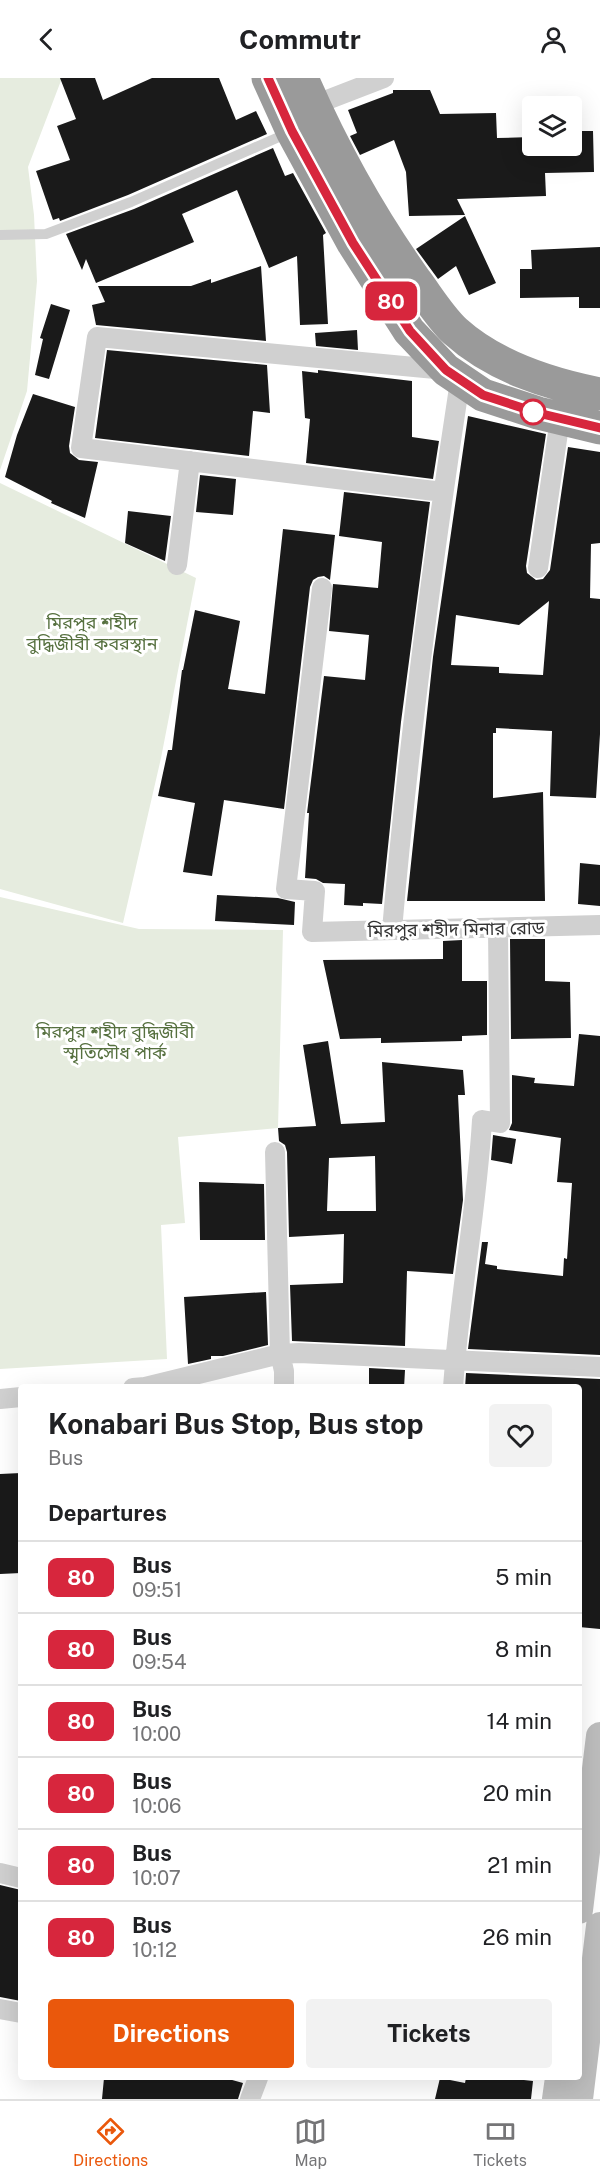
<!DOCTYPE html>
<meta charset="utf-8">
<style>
:root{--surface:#fff;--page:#f2f2f2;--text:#202124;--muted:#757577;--line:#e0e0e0;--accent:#ea580c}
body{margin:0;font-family:"Public Sans","Noto Sans Bengali",sans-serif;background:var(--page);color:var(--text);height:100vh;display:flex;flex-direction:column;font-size:22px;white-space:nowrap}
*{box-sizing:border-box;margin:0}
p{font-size:20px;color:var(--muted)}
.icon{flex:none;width:33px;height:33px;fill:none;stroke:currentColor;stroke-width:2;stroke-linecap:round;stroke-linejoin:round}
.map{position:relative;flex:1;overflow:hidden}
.drawer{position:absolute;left:18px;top:1306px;width:564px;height:696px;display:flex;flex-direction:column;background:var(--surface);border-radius:6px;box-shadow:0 6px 24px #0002}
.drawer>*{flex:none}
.badge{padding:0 12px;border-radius:9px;font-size:21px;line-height:39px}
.fabs{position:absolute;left:522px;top:18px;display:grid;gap:12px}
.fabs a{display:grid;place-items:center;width:60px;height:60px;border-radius:6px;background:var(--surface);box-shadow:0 6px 24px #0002;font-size:30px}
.map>.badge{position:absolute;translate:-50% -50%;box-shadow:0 0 0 3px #fff}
h2{padding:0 30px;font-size:22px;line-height:54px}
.round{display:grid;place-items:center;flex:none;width:63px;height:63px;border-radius:6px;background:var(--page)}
.head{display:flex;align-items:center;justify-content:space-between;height:102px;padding:0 30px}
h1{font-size:28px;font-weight:700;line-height:45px}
.button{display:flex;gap:12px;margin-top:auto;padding:12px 30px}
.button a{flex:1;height:69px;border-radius:6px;background:var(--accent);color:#fff;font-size:24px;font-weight:700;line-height:69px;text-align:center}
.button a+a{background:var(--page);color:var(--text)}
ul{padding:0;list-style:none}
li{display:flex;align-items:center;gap:18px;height:72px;padding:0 30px;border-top:2px solid var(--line)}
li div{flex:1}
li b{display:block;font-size:22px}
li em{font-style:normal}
li .badge{min-width:66px;font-weight:700;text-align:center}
header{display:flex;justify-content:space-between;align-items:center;height:78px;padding:0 30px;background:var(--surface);font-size:27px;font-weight:700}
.menu{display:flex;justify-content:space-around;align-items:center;height:84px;border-top:2px solid var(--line);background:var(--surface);font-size:16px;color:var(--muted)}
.menu a{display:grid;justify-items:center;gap:3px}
.menu .on{color:var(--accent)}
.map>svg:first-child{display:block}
</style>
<header><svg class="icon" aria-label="back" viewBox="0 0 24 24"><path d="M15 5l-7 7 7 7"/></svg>Commutr<svg class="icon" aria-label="person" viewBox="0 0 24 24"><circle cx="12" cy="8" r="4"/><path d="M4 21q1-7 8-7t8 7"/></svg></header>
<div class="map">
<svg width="600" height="2021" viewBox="0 0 600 2021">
<rect width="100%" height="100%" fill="#fff"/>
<path fill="#e6ecdf" d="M 0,0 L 62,0 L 28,89 L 34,137 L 37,203 L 27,313 L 0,392 Z
M 0,405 L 196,500 L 161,680 L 123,845 L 0,811 Z
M 0,819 L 139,851 L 283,852 L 278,1050 L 178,1059 L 185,1145 L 161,1147 L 167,1281 L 0,1291 Z"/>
<path fill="#1a1a1a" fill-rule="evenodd" d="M 60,0 L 95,0 L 103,22 L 152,0 L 219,0 L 236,42 L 256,33 L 267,56 L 128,117 L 60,143 L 59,140 L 53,142 L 36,93 L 70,82 L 57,48 L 76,41 Z
M 393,12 L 430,12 L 440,36 L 496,35 L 497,60 L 532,59 L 532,68 L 572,68 L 572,53 L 593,53 L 594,94 L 545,95 L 546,118 L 457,121 L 465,137 L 409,138 L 406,94 L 394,62 L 360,77 L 350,58 L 357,55 L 348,32 L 393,15 Z
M 273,70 L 285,98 L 293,95 L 326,155 L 323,157 L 328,246 L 300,247 L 297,178 L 269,190 L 237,112 L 182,136 L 194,164 L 96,205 L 86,181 L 82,192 L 66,156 L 134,131 Z
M 465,138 L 496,205 L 469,217 L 456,188 L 438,201 L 416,171 Z
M 600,169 L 600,230 L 579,230 L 579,219 L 520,220 L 520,191 L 532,191 L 531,172 Z
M 261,188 L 266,263 L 96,247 L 92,227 L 105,224 L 98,208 L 191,208 L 211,201 L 211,205 Z
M 51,226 L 70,232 L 49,301 L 35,297 L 43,261 L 40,260 Z
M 357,252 L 358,272 L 316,268 L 315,255 Z
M 107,272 L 267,287 L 270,335 L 253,333 L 249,378 L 95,360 Z
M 318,292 L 412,303 L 412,359 L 439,363 L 433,401 L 306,385 L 310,341 L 305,340 L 302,293 L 318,295 Z
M 33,316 L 75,329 L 69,368 L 70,375 L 79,382 L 98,384 L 85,440 L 51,425 L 52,423 L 5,399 L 17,357 Z
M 468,338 L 546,356 L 526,488 L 527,495 L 536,502 L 543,501 L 550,492 L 568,369 L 600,374 L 600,465 L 591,466 L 590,520 L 600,521 L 600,656 L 596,720 L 550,718 L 552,653 L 496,650 L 496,655 L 493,655 L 493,720 L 543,714 L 545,823 L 407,823 L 433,579 ZM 549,523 L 543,597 L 499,595 L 499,589 L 451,587 L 456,537 L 519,547 Z
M 200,397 L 236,401 L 233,437 L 196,434 Z
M 344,414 L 430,424 L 401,644 L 382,826 L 363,825 L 363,828 L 344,827 L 345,806 L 323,805 L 316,801 L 305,800 L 309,735 L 307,735 L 324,598 L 365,602 L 369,557 L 329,553 L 333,506 L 378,510 L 382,464 L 339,458 Z
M 128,433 L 171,438 L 165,483 L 125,465 Z
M 283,451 L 335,457 L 330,502 L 324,498 L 318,499 L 313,502 L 310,509 L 284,731 L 224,722 L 212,798 L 183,794 L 195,725 L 158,718 L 168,672 L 172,672 L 182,592 L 183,592 L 195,532 L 240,543 L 228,611 L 265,616 Z
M 580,785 L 600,787 L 600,828 L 578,826 Z
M 217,817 L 278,820 L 295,824 L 294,847 L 215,843 Z
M 510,861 L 545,861 L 545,903 L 570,904 L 571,960 L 511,961 Z
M 462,862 L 462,903 L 487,903 L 487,957 L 462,958 L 462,963 L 381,965 L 381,960 L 340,961 L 323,882 L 443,881 L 443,863 Z
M 579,956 L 600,958 L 600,1277 L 468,1271 L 482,1164 L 488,1164 L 485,1186 L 497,1188 L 497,1191 L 563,1198 L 564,1180 L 567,1181 L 572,1105 L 557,1104 L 561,1060 L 509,1052 L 512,1045 L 512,997 L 535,1000 L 534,1005 L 574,1008 Z
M 328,963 L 341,1046 L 385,1044 L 382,984 L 463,992 L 465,1017 L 458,1017 L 463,1122 L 453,1196 L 407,1193 L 405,1268 L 292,1263 L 290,1207 L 343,1205 L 344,1156 L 289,1159 L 287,1074 L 285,1067 L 279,1063 L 278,1050 L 316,1048 L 303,967 ZM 375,1078 L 376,1133 L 327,1133 L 329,1080 Z
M 493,1057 L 516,1061 L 512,1086 L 491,1082 Z
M 199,1104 L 264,1106 L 265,1162 L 200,1162 Z
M 266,1214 L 268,1267 L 223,1278 L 211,1278 L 211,1281 L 188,1286 L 184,1219 Z
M 369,1290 L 405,1292 L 404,1310 L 369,1310 Z
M 466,1295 L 600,1301 L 600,1551 L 579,1549 L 579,1310 L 465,1310 Z
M 21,1395 L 21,1495 L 0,1496 L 0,1396 Z
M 0,1807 L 21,1812 L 21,1923 L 0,1919 Z
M 104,2000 L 225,2000 L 243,2005 L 238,2021 L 102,2021 Z
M 440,2000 L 465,2005 L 466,2000 L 506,2000 L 533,2003 L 531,2021 L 435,2021 Z"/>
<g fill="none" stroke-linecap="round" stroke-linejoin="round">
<path stroke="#d0d0d0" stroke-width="10" d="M 0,157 L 46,156 L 131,124 L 288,55"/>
<path stroke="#d0d0d0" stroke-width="20" d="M 314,27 L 384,0
M 443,414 L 81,370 L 97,259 L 446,292
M 177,487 L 190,383
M 538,490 L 560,341
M 322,510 L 286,811 L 315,813 L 312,854 L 600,847
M 392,852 C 408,668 432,486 460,303
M 275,1074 L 280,1276 L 284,1293 L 284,1310
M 133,1310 L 145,1309 L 280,1276 L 299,1275 L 600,1289
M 453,1310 C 459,1220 477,1132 482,1042 L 500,1045 L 498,850
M 0,1321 L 21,1319
M 0,1795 L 21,1800
M 0,1931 L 21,1935
M 250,2021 L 258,2000"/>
<path stroke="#bdbdbd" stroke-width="28" d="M 579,1832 L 600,1658
M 556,2021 L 559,2000
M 579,2021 L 600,1848"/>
<path stroke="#9a9a9a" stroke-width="33" d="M 268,0 L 292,53 L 353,165 L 409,253 L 446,292 L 483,317 L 538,335 L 600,350
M 302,0 C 334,74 369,137 416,203 C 428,219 440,239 455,253 C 495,289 549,306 600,316"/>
</g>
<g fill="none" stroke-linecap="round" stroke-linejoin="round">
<g stroke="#fff" stroke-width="14">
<path id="line" d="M 268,0 L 292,53 L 353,165 L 410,253 L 446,292 L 483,317 L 538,335 L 600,350"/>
</g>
<use href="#line" stroke="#d7263d" stroke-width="9"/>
</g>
<circle fill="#fff" stroke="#d7263d" stroke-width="3" cx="533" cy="334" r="12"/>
<g text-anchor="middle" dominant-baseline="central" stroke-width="6" stroke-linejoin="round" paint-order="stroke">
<g font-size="18" fill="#56703f" stroke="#fff">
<text x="92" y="544">মিরপুর শহীদ<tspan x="92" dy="21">বুদ্ধিজীবী কবরস্থান</tspan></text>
<text x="115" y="953">মিরপুর শহীদ বুদ্ধিজীবী<tspan x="115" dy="21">স্মৃতিসৌধ পার্ক</tspan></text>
</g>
<g font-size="18" fill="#333" stroke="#fff">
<text transform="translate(456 851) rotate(-1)">মিরপুর শহীদ মিনার রোড</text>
</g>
</g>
</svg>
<div class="fabs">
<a><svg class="icon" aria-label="layers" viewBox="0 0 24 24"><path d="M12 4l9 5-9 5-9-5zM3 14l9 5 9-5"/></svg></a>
</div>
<b class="badge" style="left:391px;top:223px;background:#d7263d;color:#fff">80</b>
<section class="drawer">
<div class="head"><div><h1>Konabari Bus Stop, Bus stop</h1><p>Bus</p></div><a class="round"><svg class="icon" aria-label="heart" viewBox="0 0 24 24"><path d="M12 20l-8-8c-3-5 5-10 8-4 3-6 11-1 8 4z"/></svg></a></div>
<h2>Departures</h2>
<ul>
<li><span class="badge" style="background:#d7263d;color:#fff">80</span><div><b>Bus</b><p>09:51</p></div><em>5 min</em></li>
<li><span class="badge" style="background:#d7263d;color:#fff">80</span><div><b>Bus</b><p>09:54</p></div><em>8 min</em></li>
<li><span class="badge" style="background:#d7263d;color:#fff">80</span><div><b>Bus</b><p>10:00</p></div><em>14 min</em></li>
<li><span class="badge" style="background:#d7263d;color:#fff">80</span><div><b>Bus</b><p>10:06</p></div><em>20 min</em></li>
<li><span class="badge" style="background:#d7263d;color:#fff">80</span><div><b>Bus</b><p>10:07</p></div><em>21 min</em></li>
<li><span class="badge" style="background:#d7263d;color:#fff">80</span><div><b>Bus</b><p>10:12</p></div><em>26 min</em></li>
</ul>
<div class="button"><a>Directions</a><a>Tickets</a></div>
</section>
</div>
<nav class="menu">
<a class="on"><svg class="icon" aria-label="directions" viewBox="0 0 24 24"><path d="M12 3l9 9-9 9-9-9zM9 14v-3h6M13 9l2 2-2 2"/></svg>Directions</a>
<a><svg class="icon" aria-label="map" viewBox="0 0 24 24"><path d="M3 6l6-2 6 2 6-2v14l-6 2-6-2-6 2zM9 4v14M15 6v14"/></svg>Map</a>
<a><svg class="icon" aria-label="tickets" viewBox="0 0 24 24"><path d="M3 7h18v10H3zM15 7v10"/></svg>Tickets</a>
</nav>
